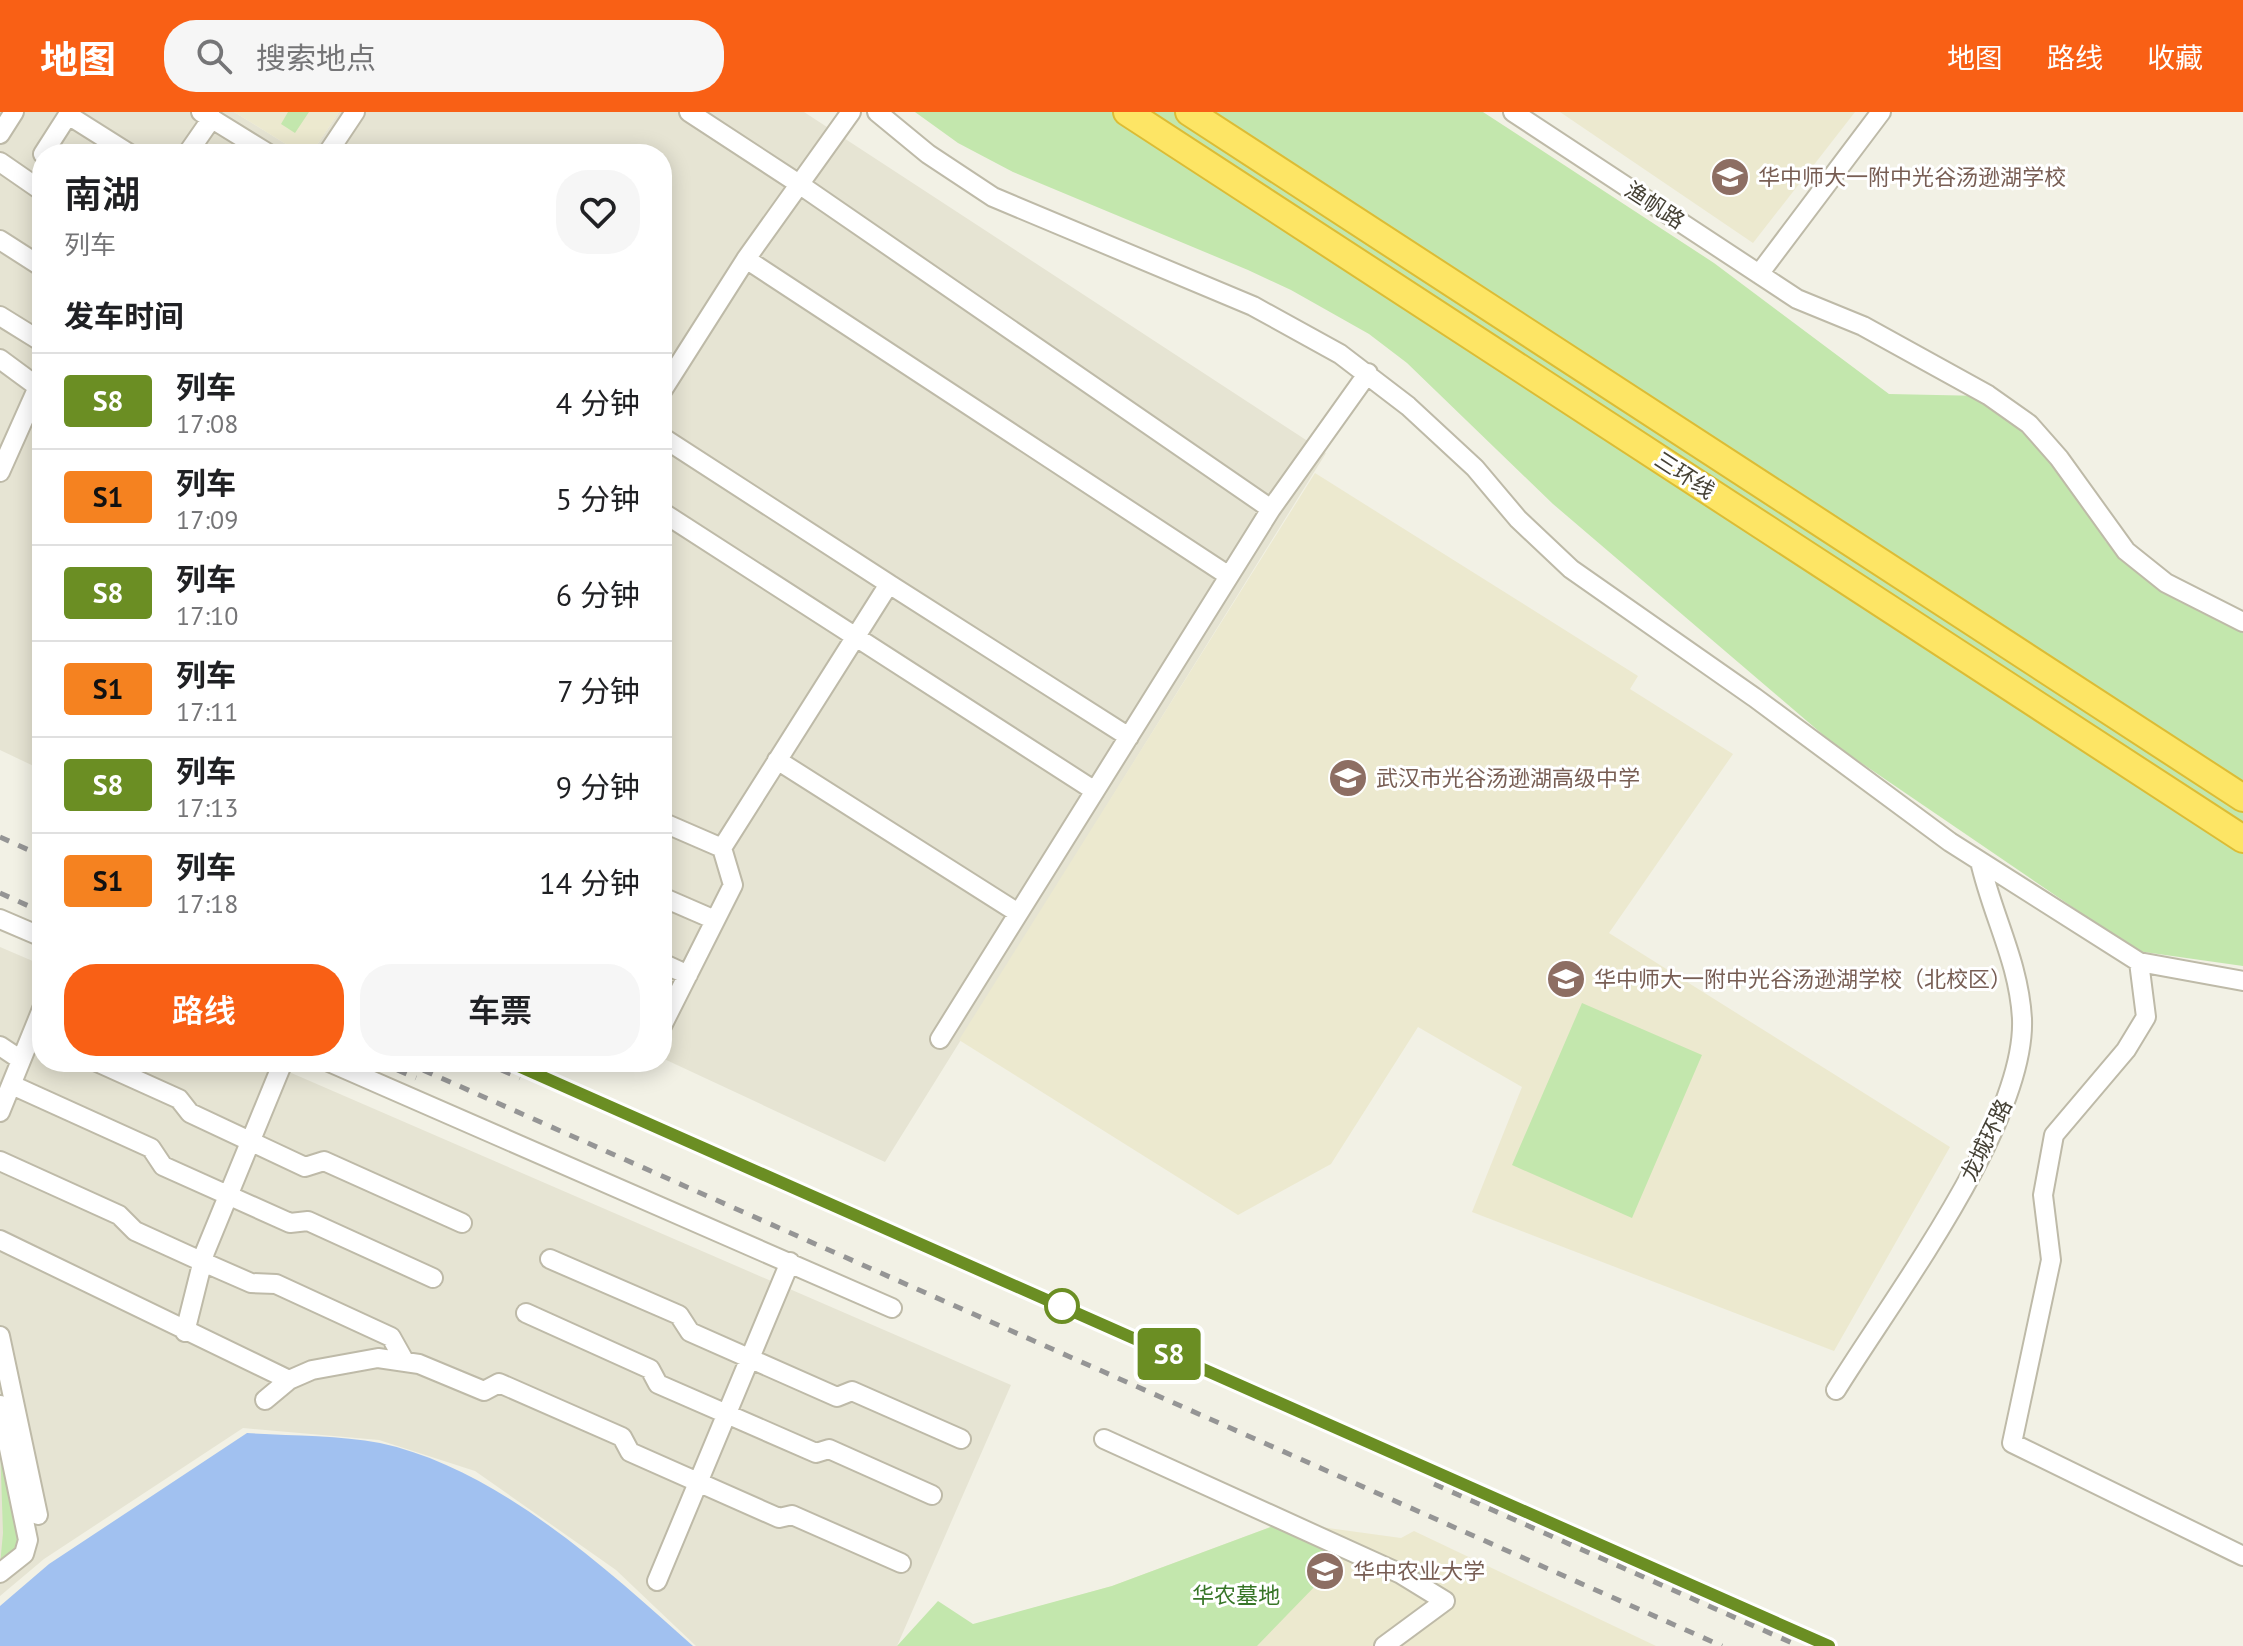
<!DOCTYPE html>
<html lang="zh">
<meta charset="utf-8">
<style>
:root{--surface:#fff;--page:#f6f6f6;--text:#202124;--muted:#757577;--line:#e0e0e0;--accent:#f96015}
body{margin:0;font-family:"PT Sans","Noto Sans SC",sans-serif;background:var(--page);color:var(--text);height:100vh;display:flex;flex-direction:column;font-size:30px;white-space:nowrap}
*{box-sizing:border-box;margin:0}
p{font-size:26px;color:var(--muted)}
.icon{flex:none;width:44px;height:44px;fill:none;stroke:currentColor;stroke-width:2;stroke-linecap:round;stroke-linejoin:round}
.map{position:relative;flex:1;overflow:hidden}
.panel{position:absolute;left:32px;top:32px;width:640px;height:928px;display:flex;flex-direction:column;background:var(--surface);border-radius:32px;box-shadow:0 4px 20px #0003}
.panel>*{flex:none}
.badge{padding:0 16px;border-radius:6px;font-size:28px;line-height:52px}
.map>.badge{position:absolute;translate:-50% -50%;box-shadow:0 0 0 4px #fff}
h2{padding:0 32px;font-size:30px;line-height:72px}
.round{display:grid;place-items:center;flex:none;width:84px;height:84px;border-radius:32px;background:var(--page)}
.head{display:flex;align-items:center;justify-content:space-between;height:136px;padding:0 32px}
h1{font-size:38px;font-weight:600;line-height:60px}
.button{display:flex;gap:16px;margin-top:auto;padding:16px 32px}
.button a{flex:1;height:92px;border-radius:32px;background:var(--accent);color:#fff;font-size:32px;font-weight:600;line-height:92px;text-align:center}
.button a+a{background:var(--page);color:var(--text)}
ul{padding:0;list-style:none}
li{display:flex;align-items:center;gap:24px;height:96px;padding:0 32px;border-top:2px solid var(--line)}
li div{flex:1}
li b{display:block;font-size:30px}
li em{font-style:normal}
li .badge{min-width:88px;font-weight:700;text-align:center}
header{display:flex;align-items:center;gap:48px;box-sizing:border-box;height:112px;padding:0 40px;background:var(--accent);color:#fff}
header strong{font-size:38px}
nav{display:flex;gap:44px;margin-inline-start:auto;font-size:28px}
.search{width:560px;height:72px;background:var(--page);display:flex;align-items:center;gap:20px;box-sizing:border-box;padding:0 28px;border-radius:32px;color:var(--muted);font-size:30px}
.map>svg:first-child{display:block}
</style>
<header>
<strong>地图</strong>
<div class="search"><svg class="icon" aria-label="search" viewBox="0 0 24 24"><circle cx="10" cy="10" r="6"/><path d="M15 15l6 6"/></svg>搜索地点</div>
<nav><a>地图</a><a>路线</a><a>收藏</a></nav>
</header>
<div class="map">
<svg width="2243" height="1534" viewBox="0 0 2243 1534">
<rect width="100%" height="100%" fill="#f2f1e5"/>
<path fill="#e6e4d3" d="M 0,0 L 234,0 L 302,42 L 42,42 L 42,658 L 0,638 Z
M 339,0 L 804,0 L 1326,341 L 885,1050 L 662,946 L 662,42 L 311,42 Z
M 0,835 L 42,853 L 42,950 L 266,950 L 1011,1273 L 897,1534 L 696,1534 L 616,1458 L 475,1359 L 379,1328 L 243,1316 L 44,1447 L 0,1484 Z"/>
<path fill="#ece9cf" d="M 234,0 L 339,0 L 311,42 L 302,42 Z
M 1560,0 L 1855,0 L 1753,131 Z
M 1315,361 L 1638,564 L 1630,577 L 1733,642 L 1609,821 L 1950,1035 L 1834,1239 L 1472,1100 L 1522,975 L 1418,915 L 1331,1052 L 1238,1103 L 959,928 Z
M 1284,1410 L 1401,1426 L 1414,1419 L 1656,1534 L 897,1534 L 1112,1474 Z"/>
<path fill="#c3e7ad" d="M 288,0 L 309,0 L 295,21 L 281,12 Z
M 915,0 L 1483,0 L 1714,151 L 1889,282 L 1984,284 L 2061,353 L 2106,430 L 2165,482 L 2243,521 L 2243,854 L 2137,839 L 1835,633 L 1553,392 L 1407,251 L 1369,222 L 1291,178 L 1248,158 L 1013,60 L 958,31 Z
M 1582,891 L 1702,943 L 1632,1106 L 1512,1053 Z
M 0,1331 L 20,1423 L 11,1445 L 0,1453 L 3,1421 Z
M 1284,1410 L 1353,1435 L 1257,1534 L 897,1534 L 938,1489 L 973,1512 L 1112,1474 Z"/>
<path fill="#a1c1f0" d="M 247,1321 C 290,1324 338,1323 380,1331 C 497,1356 607,1457 693,1534 L 0,1534 L 0,1494 L 49,1452 Z"/>
<g fill="none" stroke-linecap="round" stroke-linejoin="round">
<g stroke="#bebaa8" stroke-width="22">
<path id="minor" d="M 201,0 L 269,42
M 689,0 L 799,72 L 1271,397
M 877,0 L 928,42 L 993,85 L 1253,194 L 1340,242 L 1408,294 L 1475,356 L 1518,407 L 1571,457 L 1754,585 L 1950,730 L 2139,850 L 2243,869
M 1513,0 L 1797,187 L 1863,214 L 1988,283 L 2029,312 L 2059,346 L 2126,439 L 2166,471 L 2243,510
M 0,22 L 14,0
M 43,42 L 68,3 L 130,42
M 187,42 L 212,6
M 327,42 L 355,0
M 0,50 L 42,79
M 0,128 L 42,155
M 746,147 L 1229,464
M 1759,162 L 1881,0
M 0,204 L 42,230
M 0,247 L 42,278
M 662,279 L 746,147 L 851,0
M 662,325 L 889,472 L 722,736 L 733,773 L 662,914
M 0,360 L 42,266
M 662,400 L 1095,679
M 889,472 L 1129,625
M 777,648 L 1018,801
M 662,710 L 722,736
M 662,785 L 715,808
M 0,807 L 42,825
M 2139,850 L 2146,905 L 2126,938 L 2054,1023 L 2043,1083 L 2051,1148 L 2012,1331 L 2243,1444
M 662,851 L 688,863
M 940,927 L 1271,397 L 1368,261
M 0,934 L 21,948
M 97,950 L 179,987 L 190,1001 L 305,1055 L 324,1049 L 462,1111
M 329,950 L 892,1196
M 12,973 L 151,1036 L 163,1054 L 290,1111 L 308,1109 L 433,1166
M 0,1000 L 42,897
M 0,1049 L 119,1103 L 135,1119 L 203,1150 L 251,1171 L 276,1172 L 391,1225 L 405,1250
M 0,1128 L 289,1268
M 550,1147 L 679,1203 L 690,1220 L 837,1285 L 852,1279 L 961,1327
M 526,1201 L 650,1257 L 658,1272 L 816,1341 L 829,1337 L 932,1383
M 185,1220 L 205,1140 L 283,950
M 0,1224 L 38,1403
M 1836,1278 C 1892,1187 2026,1011 2022,907 C 2019,850 1992,803 1980,749
M 265,1288 L 289,1268 L 312,1258 L 378,1246 L 419,1252 L 484,1279 L 499,1271 L 622,1325 L 630,1340 L 779,1406 L 792,1403 L 901,1451
M 0,1293 L 28,1428 L 24,1442 L 0,1461
M 1104,1327 L 1401,1462 L 1445,1489 L 1384,1534
M 657,1469 L 790,1150"/>
</g>
<g stroke="#dcbc35" stroke-width="30">
<path id="highway" d="M 1127,0 L 2243,727
M 1189,0 L 2243,686"/>
</g>
<use href="#minor" stroke="#fff" stroke-width="18"/>
<use href="#highway" stroke="#fde565" stroke-width="26"/>
<path stroke="#959595" stroke-width="5" stroke-dasharray="10 10" stroke-linecap="butt" d="M 0,725 L 42,744
M 0,781 L 42,800
M 379,950 L 416,966
M 405,950 L 1722,1534
M 483,950 L 520,966
M 509,950 L 1829,1534
M 1434,1372 L 1799,1534"/>
</g>
<g fill="none" stroke-linecap="round" stroke-linejoin="round">
<g stroke="#fff" stroke-width="18">
<path id="line" d="M 509,950 L 1829,1534"/>
</g>
<use href="#line" stroke="#6b8e23" stroke-width="12"/>
</g>
<defs>
<g id="school-disc" transform="scale(2)"><circle r="9.5" fill="#8d6e63" stroke="#fff"/><path d="M0-5L7-2L0 1L-7-2ZM-4 1L0 2.5L4 1V4Q0 6-4 4Z" fill="#fff"/></g>
<g id="university-disc" transform="scale(2)"><circle r="9.5" fill="#8d6e63" stroke="#fff"/><path d="M0-5L7-2L0 1L-7-2ZM-4 1L0 2.5L4 1V4Q0 6-4 4Z" fill="#fff"/></g>
</defs>
<g fill-rule="evenodd">
<use href="#school-disc" x="1730" y="65"/>
<use href="#school-disc" x="1348" y="666"/>
<use href="#school-disc" x="1566" y="867"/>
<use href="#university-disc" x="1325" y="1459"/>
</g>
<circle fill="#fff" stroke="#6b8e23" stroke-width="4" cx="1062" cy="1194" r="16"/>
<g text-anchor="middle" dominant-baseline="central" stroke-width="6" stroke-linejoin="round" paint-order="stroke">
<g font-size="22" fill="#785e54" stroke="#fff" text-anchor="start">
<text x="1758" y="65">华中师大一附中光谷汤逊湖学校</text>
<text x="1376" y="666">武汉市光谷汤逊湖高级中学</text>
<text x="1594" y="867">华中师大一附中光谷汤逊湖学校（北校区）</text>
<text x="1353" y="1459">华中农业大学</text>
</g>
<g font-size="22" fill="#454135" stroke="#fff">
<text transform="translate(1655 93) rotate(33)">渔帆路</text>
<text transform="translate(1685 363) rotate(33)">三环线</text>
<text transform="translate(1986 1028) rotate(-64)">龙城环路</text>
</g>
<g font-size="22" fill="#387628" stroke="#fff">
<text x="1236" y="1483">华农墓地</text>
</g>
</g>
</svg>
<b class="badge" style="left:1169px;top:1242px;background:#6b8e23;color:#fff">S8</b>
<section class="panel">
<div class="head"><div><h1>南湖</h1><p>列车</p></div><a class="round"><svg class="icon" aria-label="heart" viewBox="0 0 24 24"><path d="M12 20l-8-8c-3-5 5-10 8-4 3-6 11-1 8 4z"/></svg></a></div>
<h2>发车时间</h2>
<ul>
<li><span class="badge" style="background:#6b8e23;color:#fff">S8</span><div><b>列车</b><p>17:08</p></div><em>4 分钟</em></li>
<li><span class="badge" style="background:#f58220;color:#111">S1</span><div><b>列车</b><p>17:09</p></div><em>5 分钟</em></li>
<li><span class="badge" style="background:#6b8e23;color:#fff">S8</span><div><b>列车</b><p>17:10</p></div><em>6 分钟</em></li>
<li><span class="badge" style="background:#f58220;color:#111">S1</span><div><b>列车</b><p>17:11</p></div><em>7 分钟</em></li>
<li><span class="badge" style="background:#6b8e23;color:#fff">S8</span><div><b>列车</b><p>17:13</p></div><em>9 分钟</em></li>
<li><span class="badge" style="background:#f58220;color:#111">S1</span><div><b>列车</b><p>17:18</p></div><em>14 分钟</em></li>
</ul>
<div class="button"><a>路线</a><a>车票</a></div>
</section>
</div>
